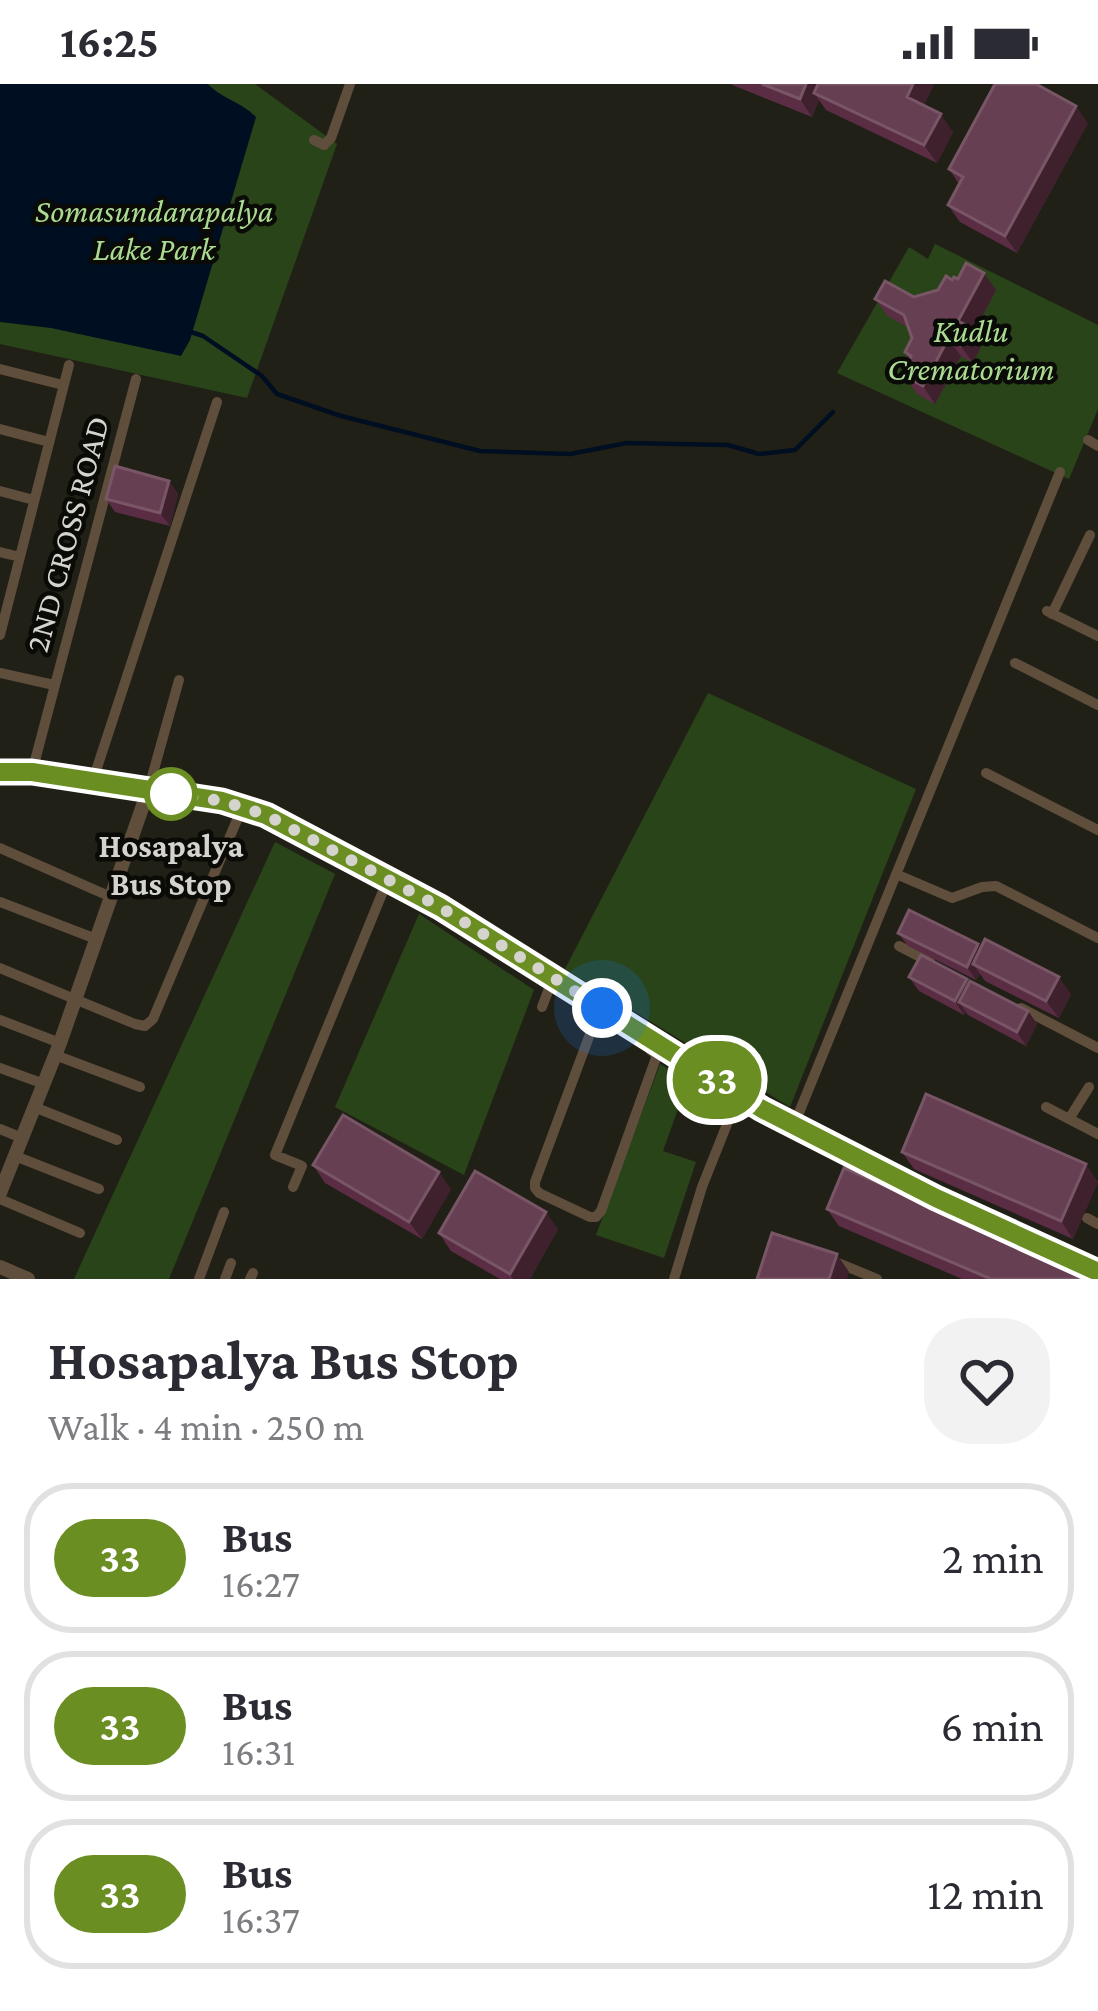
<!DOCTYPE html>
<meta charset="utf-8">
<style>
:root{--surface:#fff;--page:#f2f2f3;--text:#2b2b33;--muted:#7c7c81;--line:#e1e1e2}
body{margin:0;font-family:"Crimson Pro",serif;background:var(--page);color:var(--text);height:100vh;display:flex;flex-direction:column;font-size:45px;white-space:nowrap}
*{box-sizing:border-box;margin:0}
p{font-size:39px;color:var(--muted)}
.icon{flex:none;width:66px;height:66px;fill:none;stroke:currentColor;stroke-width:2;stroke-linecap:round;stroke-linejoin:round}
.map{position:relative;height:1195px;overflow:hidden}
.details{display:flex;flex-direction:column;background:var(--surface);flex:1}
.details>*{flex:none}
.badge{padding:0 24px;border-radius:39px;font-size:42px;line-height:78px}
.you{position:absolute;width:60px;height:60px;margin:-30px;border:9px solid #fff;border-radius:50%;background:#1a73e8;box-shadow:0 0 0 18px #1a73e833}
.map>.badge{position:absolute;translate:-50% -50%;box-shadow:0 0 0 6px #fff}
.round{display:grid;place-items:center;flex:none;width:126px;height:126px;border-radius:48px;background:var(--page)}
.overview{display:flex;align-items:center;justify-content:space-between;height:204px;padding:0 48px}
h1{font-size:57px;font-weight:700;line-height:90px}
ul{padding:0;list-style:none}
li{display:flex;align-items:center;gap:36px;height:150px;margin:0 24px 18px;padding:0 24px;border:6px solid var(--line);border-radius:48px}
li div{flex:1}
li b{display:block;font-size:45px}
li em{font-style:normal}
li .badge{min-width:132px;font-weight:700;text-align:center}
.status{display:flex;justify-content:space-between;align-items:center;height:84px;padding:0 60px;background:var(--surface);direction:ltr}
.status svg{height:33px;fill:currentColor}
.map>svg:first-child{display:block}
</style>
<div class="status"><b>16:25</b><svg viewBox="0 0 49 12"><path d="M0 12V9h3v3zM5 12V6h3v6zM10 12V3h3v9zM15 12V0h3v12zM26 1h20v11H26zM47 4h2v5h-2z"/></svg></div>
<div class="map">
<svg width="1098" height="1195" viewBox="0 0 1098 1195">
<rect width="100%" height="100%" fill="#212017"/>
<path fill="#2a441a" d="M 0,0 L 255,0 L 337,60 L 247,314 L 0,260 Z
M 935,160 L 1098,241 L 1098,325 L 1069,395 L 837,289 L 909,163 L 928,175 Z
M 708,609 L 916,705 L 790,1023 L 565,885 Z
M 275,758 L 335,790 L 169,1195 L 74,1195 Z
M 419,830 L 534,906 L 464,1091 L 335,1023 Z
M 660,980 L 688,997 L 663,1067 L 696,1078 L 664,1174 L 596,1151 Z"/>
<path fill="#000e21" d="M 0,0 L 208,0 C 222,15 240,17 256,33 L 190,256 L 181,272 L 51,244 L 0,238 Z"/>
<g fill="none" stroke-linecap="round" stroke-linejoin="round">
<path stroke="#000e21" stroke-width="4.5" d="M 191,248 L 203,252 L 262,292 L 277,310 L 341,332 L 480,367 L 570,370 L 627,359 L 728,361 L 759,370 L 795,366 L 833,328"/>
<path stroke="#604e3d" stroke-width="10" d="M 314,56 L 324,61 L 331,54 L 350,0
M 0,285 L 63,301
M 0,345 L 49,358
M 1088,356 L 1098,362
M 0,407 L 34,416
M 0,468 L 20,473
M 1047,527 L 1098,552
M 1052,530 L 1090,451
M 0,551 L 69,281
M 1015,579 L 1098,621
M 0,589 L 54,601
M 32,688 L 136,295
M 986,689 L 1098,746
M 92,699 L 217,318
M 148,707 L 179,596
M 0,764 L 111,813
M 896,790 L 952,814 L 982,803 L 996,802 L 1098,854
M 0,818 L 96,855
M 899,862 L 930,878
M 0,884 L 135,940 L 145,942 L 153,935 L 242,724
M 542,923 L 553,894
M 1021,924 L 1098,964
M 611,930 L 606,941 L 598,939 L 593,942 L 535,1098 L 535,1104 L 539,1109 L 590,1133 L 596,1133 L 601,1127 L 656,974 L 655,969 L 650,966 L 653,956
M 0,936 L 60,959
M 55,971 L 140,1003
M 0,984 L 44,1000
M 34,1023 L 117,1056
M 1046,1023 L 1098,1050
M 1069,1035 L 1089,1003
M 794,1041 L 1060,388
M 0,1045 L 22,1054
M 15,1072 L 99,1105
M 293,1103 L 302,1082 L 275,1071 L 388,795
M 0,1115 L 80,1149
M 1087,1134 L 1098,1140
M 836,1178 L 877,1195
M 199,1195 L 224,1128
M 225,1195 L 231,1179
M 250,1195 L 253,1189
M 674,1195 L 702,1103 L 739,1010"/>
<path stroke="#604e3d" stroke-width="14" d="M 0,688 L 32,688 L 222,717 L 266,731 L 440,823 L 762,1025 L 936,1114 L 1098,1188
M 0,1109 L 60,959 L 148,707
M 0,1183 L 28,1195"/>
</g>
<path fill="#5a2d44" d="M 730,0 L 934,0 L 924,21 L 953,48 L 937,79 L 826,26 L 819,16 L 812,33 Z
M 1088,39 L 1017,169 L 960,138 L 948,121 L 959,100 L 949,85 Z
M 952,196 L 996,206 L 974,248 L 982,261 L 973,279 L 961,272 L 935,320 L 917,310 L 905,292 L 911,281 L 905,268 L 912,254 L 909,244 L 888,232 L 875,215 L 914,213 L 938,206 Z
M 169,397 L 178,410 L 170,442 L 115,428 L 106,415 Z
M 898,849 L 981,864 L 1071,910 L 1059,934 L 985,897 L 980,890 L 976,896 L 908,862 Z
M 909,893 L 967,895 L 969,899 L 1028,927 L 1037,940 L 1026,962 L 968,931 L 966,928 L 964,931 L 919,907 Z
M 902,1068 L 1098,1097 L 1098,1098 L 1073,1155 L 914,1085 Z
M 313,1081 L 451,1105 L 422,1155 L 325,1099 Z
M 827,1125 L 1086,1188 L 1091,1195 L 962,1195 L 839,1142 Z
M 558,1145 L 530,1195 L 500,1195 L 451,1167 L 439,1149 Z"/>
<path fill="#3e212c" d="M 806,0 L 826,0 L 814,9 L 819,16 L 812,33 L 800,15 Z
M 913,0 L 934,0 L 919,31 L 907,13 Z
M 1076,22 L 1088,39 L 1017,169 L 1005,152 Z
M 941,30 L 953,48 L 937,79 L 924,61 Z
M 984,189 L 996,206 L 974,248 L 982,261 L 973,279 L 960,261 L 958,237 Z
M 948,255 L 961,272 L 935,320 L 923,302 Z
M 169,397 L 178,410 L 170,442 L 160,429 Z
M 978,860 L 988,874 L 973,880 L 980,890 L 976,896 L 967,883 Z
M 1059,893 L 1071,910 L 1059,934 L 1046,917 Z
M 967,895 L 976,908 L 959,918 L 966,928 L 964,931 L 955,917 Z
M 1028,927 L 1037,940 L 1026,962 L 1017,948 Z
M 1086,1080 L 1098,1098 L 1073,1155 L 1061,1137 Z
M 439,1088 L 451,1105 L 422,1155 L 409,1138 Z
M 546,1128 L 558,1145 L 530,1195 L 513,1195 L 510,1190 Z
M 837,1170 L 849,1188 L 847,1195 L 829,1195 Z"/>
<path fill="#673f53" stroke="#785666" stroke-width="3" d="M 762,0 L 806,0 L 800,15 Z
M 818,0 L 913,0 L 907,13 L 941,30 L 924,61 L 814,9 Z
M 995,0 L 1036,0 L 1076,22 L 1005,152 L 948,121 L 963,93 L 949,85 Z
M 966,179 L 984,189 L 958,237 L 970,243 L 960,261 L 948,255 L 923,302 L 905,292 L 912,279 L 909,277 L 911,272 L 905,268 L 912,254 L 904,231 L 875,215 L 885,197 L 914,213 L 938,206 L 946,192 L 952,196 L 954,193 L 958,195 Z
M 115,382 L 169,397 L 160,429 L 106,415 Z
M 909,826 L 978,860 L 967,883 L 898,849 Z
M 985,855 L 1059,893 L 1046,917 L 973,880 Z
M 921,871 L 967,895 L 955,917 L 909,893 Z
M 970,897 L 1028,927 L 1017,948 L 959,918 Z
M 926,1010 L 1086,1080 L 1061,1137 L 902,1068 Z
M 343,1031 L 439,1088 L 409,1138 L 313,1081 Z
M 844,1084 L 1086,1188 L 1083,1195 L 991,1195 L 827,1125 Z
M 475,1087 L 546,1128 L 510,1190 L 439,1149 Z
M 772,1149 L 837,1170 L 829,1195 L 757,1195 Z"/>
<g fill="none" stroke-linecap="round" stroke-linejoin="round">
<g stroke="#fff" stroke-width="27">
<path id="line" d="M 0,688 L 32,688 L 222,717 L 266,731 L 440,823 L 762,1025 L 936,1114 L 1098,1188"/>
</g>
<use href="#line" stroke="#6b8e23" stroke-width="18"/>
<path stroke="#d4d3cd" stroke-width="12" stroke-dasharray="0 21.6" d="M 171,710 L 222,717 L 266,731 L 440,823 L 602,924"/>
</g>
<circle fill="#fff" stroke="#6b8e23" stroke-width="6" cx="171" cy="710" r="24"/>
<g text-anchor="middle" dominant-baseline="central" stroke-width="9" stroke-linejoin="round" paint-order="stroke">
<g font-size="33" font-style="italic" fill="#abdb92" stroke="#0a0a06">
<text x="154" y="126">Somasundarapalya<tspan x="154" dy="38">Lake Park</tspan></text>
<text x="971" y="246">Kudlu<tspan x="971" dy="38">Crematorium</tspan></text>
</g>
<g font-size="33" fill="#d4d3cd" stroke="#0a0a06">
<text transform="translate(67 450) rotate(-75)">2ND CROSS ROAD</text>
</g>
<g font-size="33" font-weight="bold" fill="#d4d3cd" stroke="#0a0a06">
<text x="171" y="761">Hosapalya<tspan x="171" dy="38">Bus Stop</tspan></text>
</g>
</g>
</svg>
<div class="you" style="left:602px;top:924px"></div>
<b class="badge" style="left:717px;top:996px;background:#6b8e23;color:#fff">33</b>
</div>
<section class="details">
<div class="overview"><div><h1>Hosapalya Bus Stop</h1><p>Walk · 4 min · 250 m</p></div><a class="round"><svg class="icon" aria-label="heart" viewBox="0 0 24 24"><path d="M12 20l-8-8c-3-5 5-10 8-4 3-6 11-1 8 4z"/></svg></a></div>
<ul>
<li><span class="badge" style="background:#6b8e23;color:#fff">33</span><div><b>Bus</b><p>16:27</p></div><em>2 min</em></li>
<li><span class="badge" style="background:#6b8e23;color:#fff">33</span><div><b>Bus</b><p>16:31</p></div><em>6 min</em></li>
<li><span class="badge" style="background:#6b8e23;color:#fff">33</span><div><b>Bus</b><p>16:37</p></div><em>12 min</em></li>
</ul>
</section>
